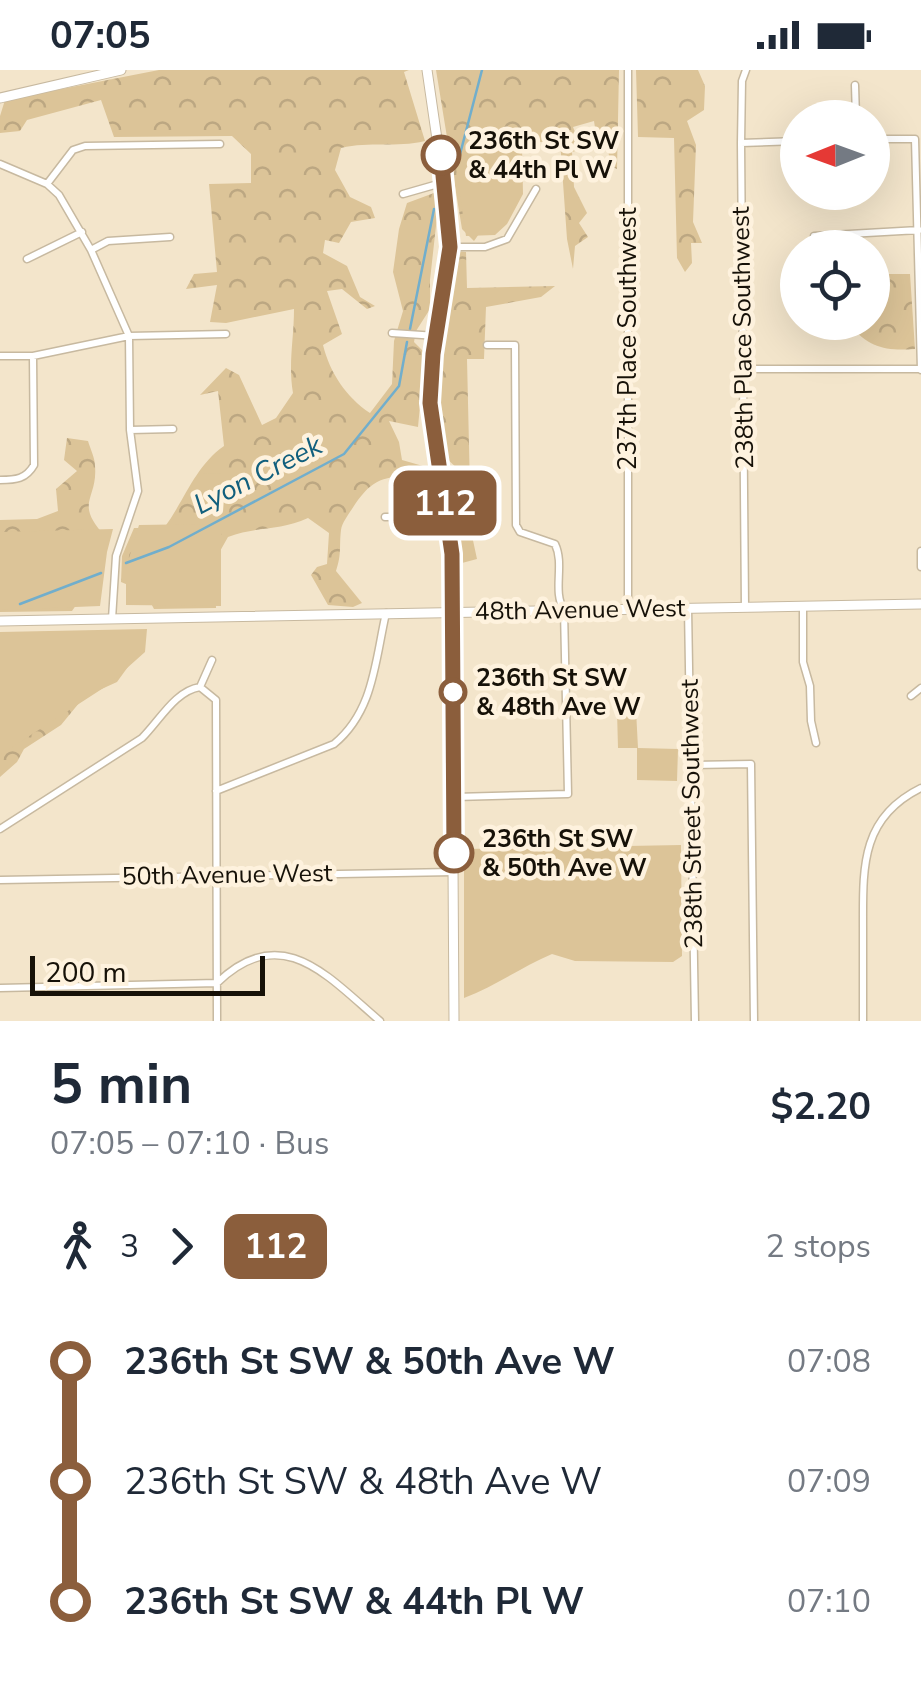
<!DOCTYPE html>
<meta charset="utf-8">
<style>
:root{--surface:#fff;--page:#f6f6f7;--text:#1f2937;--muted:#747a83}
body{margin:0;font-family:"Nunito Sans",sans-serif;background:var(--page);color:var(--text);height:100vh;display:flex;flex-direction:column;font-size:38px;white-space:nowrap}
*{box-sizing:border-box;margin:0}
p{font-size:32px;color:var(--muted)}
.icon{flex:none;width:55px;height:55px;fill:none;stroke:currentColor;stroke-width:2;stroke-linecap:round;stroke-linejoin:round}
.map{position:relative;height:951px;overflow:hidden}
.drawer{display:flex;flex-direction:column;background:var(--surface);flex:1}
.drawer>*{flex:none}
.badge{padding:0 20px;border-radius:15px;font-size:35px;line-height:65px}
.needle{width:65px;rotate:269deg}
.controls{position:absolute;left:780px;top:30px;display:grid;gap:20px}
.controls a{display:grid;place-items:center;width:110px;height:110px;border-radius:50%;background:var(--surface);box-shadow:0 10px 40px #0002;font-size:50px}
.scale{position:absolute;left:30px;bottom:25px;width:235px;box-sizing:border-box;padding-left:10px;border:5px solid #161108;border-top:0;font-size:28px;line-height:35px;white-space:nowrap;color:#161108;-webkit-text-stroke:8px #fef2de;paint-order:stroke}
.map>.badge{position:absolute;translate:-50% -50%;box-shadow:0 0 0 5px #fff}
.legs{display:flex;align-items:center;gap:15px;height:110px;padding:0 50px;font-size:32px}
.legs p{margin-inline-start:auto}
.headline{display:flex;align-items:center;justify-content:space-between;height:170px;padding:0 50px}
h1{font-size:55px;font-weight:700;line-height:75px}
ul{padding:0 50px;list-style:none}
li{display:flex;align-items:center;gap:35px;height:120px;font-size:38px}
li i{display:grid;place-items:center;width:15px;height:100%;margin:0 12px;background:currentColor}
li i::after{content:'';width:25px;height:25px;margin:-12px;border:8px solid;border-radius:50%;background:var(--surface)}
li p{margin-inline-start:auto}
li:first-child i{background:linear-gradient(#0000 50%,currentColor 0)}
li:last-child i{background:linear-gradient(currentColor 50%,#0000 0)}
.status{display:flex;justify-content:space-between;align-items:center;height:70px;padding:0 50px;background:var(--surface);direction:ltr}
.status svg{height:28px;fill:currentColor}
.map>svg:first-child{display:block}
</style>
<div class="status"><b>07:05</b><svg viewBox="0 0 49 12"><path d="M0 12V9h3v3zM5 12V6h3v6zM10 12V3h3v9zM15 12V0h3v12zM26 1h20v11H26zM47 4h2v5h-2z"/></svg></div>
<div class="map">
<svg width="921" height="951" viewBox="0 0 921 951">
<defs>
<pattern id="forest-crowns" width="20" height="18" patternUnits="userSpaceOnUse" patternTransform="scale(2.5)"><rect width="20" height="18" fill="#dcc498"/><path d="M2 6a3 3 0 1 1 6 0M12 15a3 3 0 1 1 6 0" fill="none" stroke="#bca782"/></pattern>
</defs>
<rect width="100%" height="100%" fill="#f3e5cb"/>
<path fill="url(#forest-crowns)" d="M 159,0 L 409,0 L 404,2 L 425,71 C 396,78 370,71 341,78 L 335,100 L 350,127 L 371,137 L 375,148 L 351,152 L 339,173 L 325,170 L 323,183 L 347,196 L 360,227 L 375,236 L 367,239 L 342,219 L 327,221 L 342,264 L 323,275 C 330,303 346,327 370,343 L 392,314 L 394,271 L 403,241 L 393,202 L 399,159 L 407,133 L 434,123 L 437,147 L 430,210 L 430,239 L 416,261 L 414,272 L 425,283 L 418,357 L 389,351 L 399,372 L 402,390 L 423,396 L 432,415 L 432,435 L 416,436 L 418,416 L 412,405 C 380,407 370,411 352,439 C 348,445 342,453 341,460 C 339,477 342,483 336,501 L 362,533 L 353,537 L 328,535 L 311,505 L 317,497 L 327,494 L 329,463 L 308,448 C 280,461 258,456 228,467 L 215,490 L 216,538 L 154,539 L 145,522 L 121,512 L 122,486 L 134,458 L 164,458 C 185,430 195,396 224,376 L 218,321 L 200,325 L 226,298 L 239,305 L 262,355 L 276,348 L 293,323 C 288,294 294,269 294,239 L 226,253 L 210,252 L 217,215 L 186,219 L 194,204 L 217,202 L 209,114 L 251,113 L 251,84 L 232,66 L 114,67 L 101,30 L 27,50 L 20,61 L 0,63 L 0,46 L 5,30 Z
M 436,0 L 619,0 L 617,99 L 610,96 L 608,77 L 597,71 L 594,51 L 573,57 L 582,79 L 572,82 L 574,117 L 587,143 L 579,153 L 588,167 L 575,176 L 573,199 L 567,169 L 560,70 L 521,74 L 517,87 L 508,92 L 511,74 L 490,87 L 486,154 L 474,171 L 462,159 Z
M 636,0 L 698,0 L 705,16 L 704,40 L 687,51 L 696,75 L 693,152 L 702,173 L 691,173 L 692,193 L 685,202 L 677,188 L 674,68 L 638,67 Z
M 457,181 L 466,182 L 467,218 L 555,216 L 541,227 L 486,237 L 484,289 L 467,289 L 471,461 L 477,489 L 462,493 L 452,413 L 460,401 L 445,387 L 439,328 L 439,283 Z
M 873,204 L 910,204 L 915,279 C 886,281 869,278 850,255 L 872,252 Z
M 67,368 L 88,371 C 90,378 95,388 95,396 C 98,430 73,432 106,467 L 83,525 L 72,541 L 0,542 L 0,450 L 37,449 L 58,441 L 56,419 L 77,401 L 64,390 Z
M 138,583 L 117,612 L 84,627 L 61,655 L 24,679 L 17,692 L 0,707 L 0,651 Z"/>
<path fill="#dcc498" d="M 522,77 L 523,124 L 507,154 L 495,165 L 466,166 L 453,78 Z
M 221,403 L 221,536 L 126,535 L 126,498 L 139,455 L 203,454 L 203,404 Z
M 113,459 L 107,482 L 100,536 L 0,540 L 0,462 Z
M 147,559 L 145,582 L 108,615 L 0,685 L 0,562 Z
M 636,640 L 638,678 L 678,679 L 677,711 L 637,710 L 637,678 L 618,678 L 617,641 Z
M 681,775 L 682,886 L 673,892 L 575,891 L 552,884 C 521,897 496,916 464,928 L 464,779 Z"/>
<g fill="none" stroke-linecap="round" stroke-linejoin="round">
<path stroke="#71aecc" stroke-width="2.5" d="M 459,88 L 482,0
M 410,259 L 434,139
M 126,493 L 169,477 L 344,384 L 399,316 L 407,272
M 20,534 L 101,503"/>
<g stroke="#c7b9a0" stroke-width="9">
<path id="minor" d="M 628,0 L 628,538
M 855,15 L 856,48
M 872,69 L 915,69 L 921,300
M 741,73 L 798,71
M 0,94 L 47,114 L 59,125 L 91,180 L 129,266 L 130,360 L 138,421 L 116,486 L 112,549
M 47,114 L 73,80 L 85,76 L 220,74
M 403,124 L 445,112
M 814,166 L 919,160
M 449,177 L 485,177 L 507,169 L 536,119
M 91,180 L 108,171 L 170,167
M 27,189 L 82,162
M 392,263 L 437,266
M 0,286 L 33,286 L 129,266 L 226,264
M 744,299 L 921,299
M 130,360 L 173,359
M 0,410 C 16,410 26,409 34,395 L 33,286
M 385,447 L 448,446
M 921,481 L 921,497
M 803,536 L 803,592 L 810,616 L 811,651 L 816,673
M 745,537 L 741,73 L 742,11 L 746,0
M 688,538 L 695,951
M 200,617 L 216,630 L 217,951
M 200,617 L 212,590
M 911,626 L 921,618
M 693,695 L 751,694 L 754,951
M 216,721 L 334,674 C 374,641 375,591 386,543
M 455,727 L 568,724 L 564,540 C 552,521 565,495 555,474 L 520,462 L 516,455 L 515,275 L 487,275
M 0,759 L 142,668 C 160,650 175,621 200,617
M 0,810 L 454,802
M 0,918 L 217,913 C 282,850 328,907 380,951
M 863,951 C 863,920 863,889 863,858 C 863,798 860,748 921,718"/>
</g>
<g stroke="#c7b9a0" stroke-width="11">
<path id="secondary" d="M 427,0 L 449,152 L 449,177 L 429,333 L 451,484 L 454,951
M 0,28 L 121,0
M 0,551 L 921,534"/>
</g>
<use href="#minor" stroke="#fff" stroke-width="6"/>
<use href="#secondary" stroke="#fff" stroke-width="9"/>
</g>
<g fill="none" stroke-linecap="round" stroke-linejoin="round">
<g stroke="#fff" stroke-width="22">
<path id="line-1" d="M 441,85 L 450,177 L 433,284 L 430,333 L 452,484 L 454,783"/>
</g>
<use href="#line-1" stroke="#8b5e3c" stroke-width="15"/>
</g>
<g fill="#fff" stroke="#8b5e3c" stroke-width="5">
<circle cx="441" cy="85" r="18"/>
<circle cx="453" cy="622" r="12"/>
<circle cx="454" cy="783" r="18"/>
</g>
<g text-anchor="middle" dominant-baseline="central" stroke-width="9" stroke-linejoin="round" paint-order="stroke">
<g font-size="25" font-weight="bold" fill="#161108" stroke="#fef2de" text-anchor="start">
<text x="468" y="71">236th St SW<tspan x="468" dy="29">&amp; 44th Pl W</tspan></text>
<text x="476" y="608">236th St SW<tspan x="476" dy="29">&amp; 48th Ave W</tspan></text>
<text x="482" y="769">236th St SW<tspan x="482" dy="29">&amp; 50th Ave W</tspan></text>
</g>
<g font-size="25" fill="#161108" stroke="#fef2de">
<text transform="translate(743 268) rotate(-91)">238th Place Southwest</text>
<text transform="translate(628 269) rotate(-90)">237th Place Southwest</text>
<text transform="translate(580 540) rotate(-1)">48th Avenue West</text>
<text transform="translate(692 744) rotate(-91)">238th Street Southwest</text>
<text transform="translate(227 805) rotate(-1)">50th Avenue West</text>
</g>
<g font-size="28" font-style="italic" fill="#115f7d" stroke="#fef2de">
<text transform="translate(258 405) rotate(-27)">Lyon Creek</text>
</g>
</g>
</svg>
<div class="controls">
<a><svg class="needle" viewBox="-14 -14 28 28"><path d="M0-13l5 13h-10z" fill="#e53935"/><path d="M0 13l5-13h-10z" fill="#747a83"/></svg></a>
<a><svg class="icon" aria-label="locate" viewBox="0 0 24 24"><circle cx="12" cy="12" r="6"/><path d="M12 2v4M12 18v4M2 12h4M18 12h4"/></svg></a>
</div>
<div class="scale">200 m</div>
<b class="badge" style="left:445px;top:433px;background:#8b5e3c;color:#fff">112</b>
</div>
<section class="drawer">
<div class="headline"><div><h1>5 min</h1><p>07:05 – 07:10 · Bus</p></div><b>$2.20</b></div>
<div class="legs"><svg class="icon" aria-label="walk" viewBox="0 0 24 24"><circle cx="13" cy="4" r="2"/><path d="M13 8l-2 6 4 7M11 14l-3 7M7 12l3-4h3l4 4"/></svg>3<svg class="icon" aria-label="forward" viewBox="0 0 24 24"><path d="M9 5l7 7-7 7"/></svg><b class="badge" style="background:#8b5e3c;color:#fff">112</b><p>2 stops</p></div>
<ul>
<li><i style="color:#8b5e3c"></i><b>236th St SW &amp; 50th Ave W</b><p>07:08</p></li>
<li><i style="color:#8b5e3c"></i><span>236th St SW &amp; 48th Ave W</span><p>07:09</p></li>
<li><i style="color:#8b5e3c"></i><b>236th St SW &amp; 44th Pl W</b><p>07:10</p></li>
</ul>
</section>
